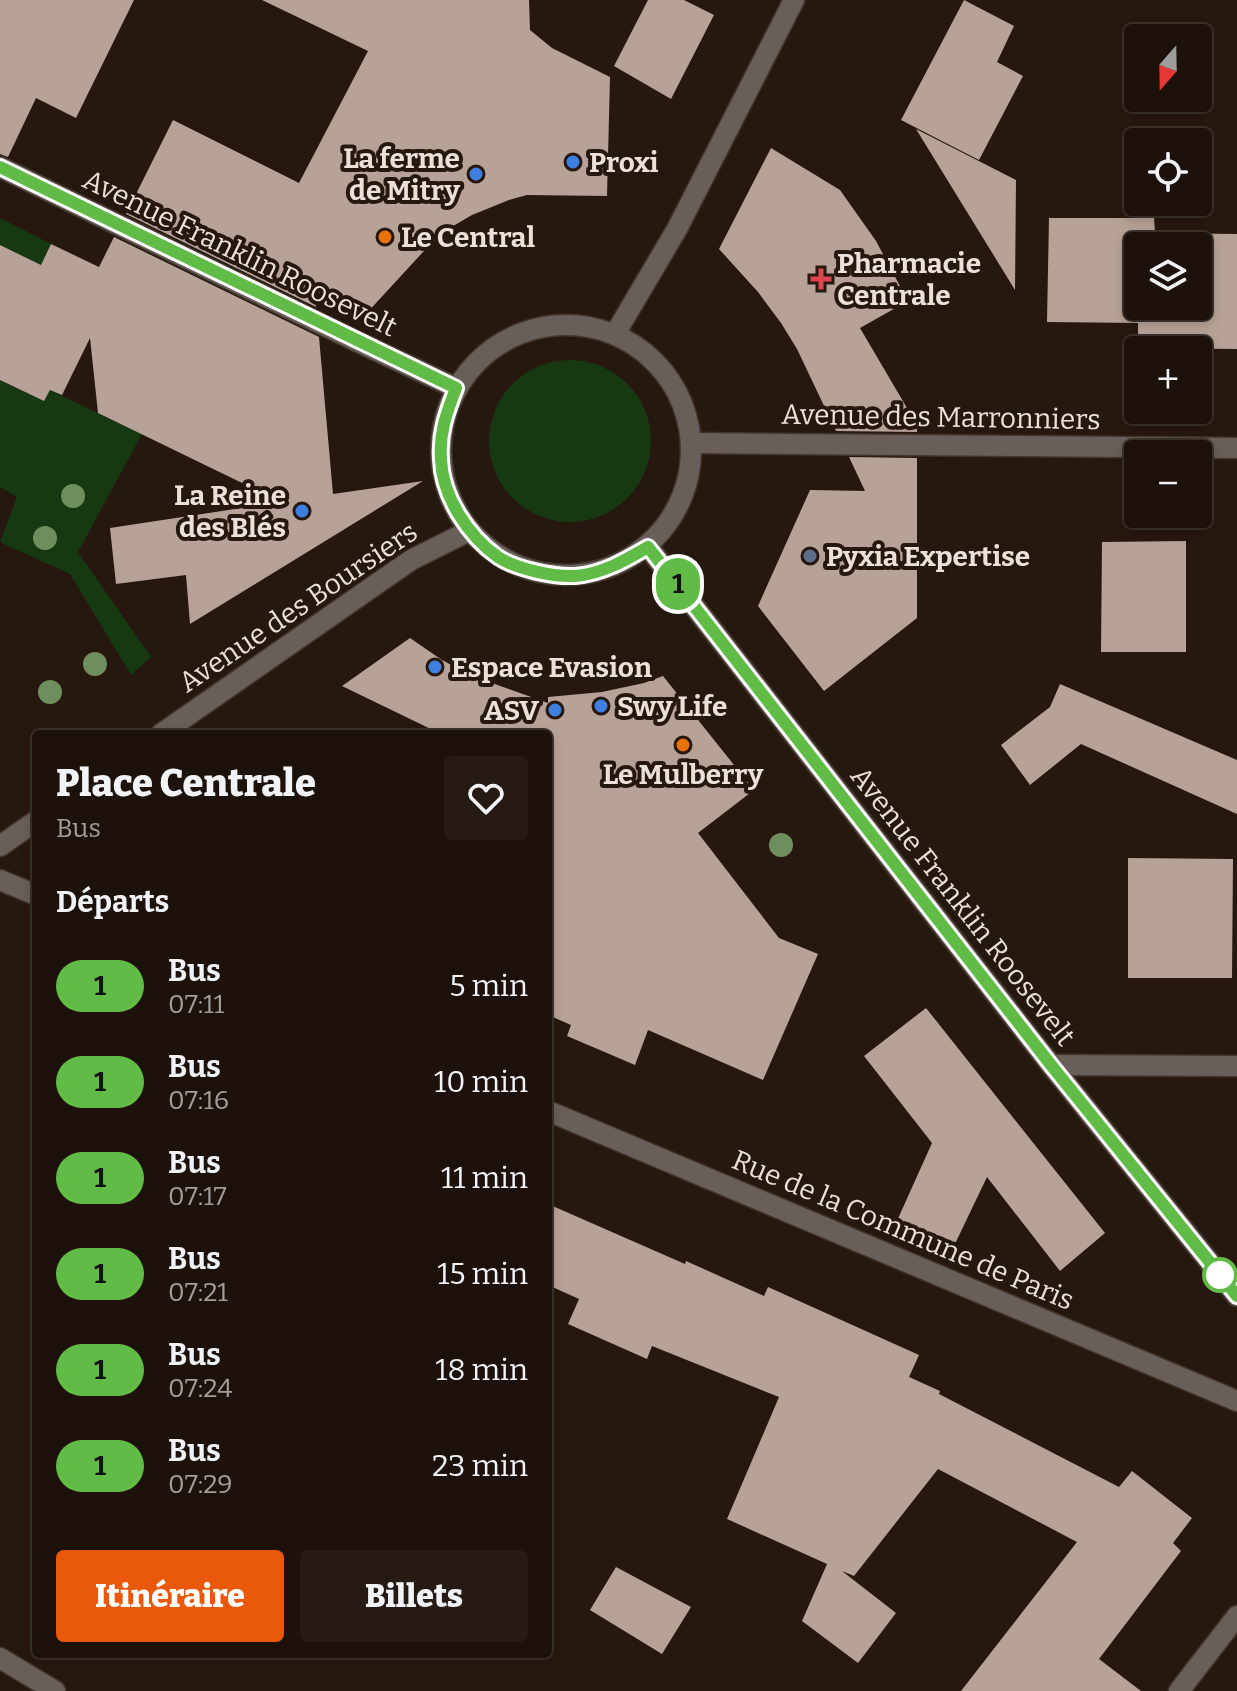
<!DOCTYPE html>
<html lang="fr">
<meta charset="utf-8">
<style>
:root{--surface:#1d120b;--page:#251b14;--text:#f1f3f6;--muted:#a09e9d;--line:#3b322c;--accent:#ea580c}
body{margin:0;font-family:Bitter,serif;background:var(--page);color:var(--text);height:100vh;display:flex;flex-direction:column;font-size:30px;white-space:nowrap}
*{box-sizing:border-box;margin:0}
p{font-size:26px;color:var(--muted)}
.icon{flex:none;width:44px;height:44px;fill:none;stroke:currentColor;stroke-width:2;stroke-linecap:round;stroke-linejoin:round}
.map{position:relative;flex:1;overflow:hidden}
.details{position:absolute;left:32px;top:730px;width:520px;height:928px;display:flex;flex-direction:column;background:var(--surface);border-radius:8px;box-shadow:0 4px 12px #0003,0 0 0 2px var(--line)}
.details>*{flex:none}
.badge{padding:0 16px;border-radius:26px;font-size:28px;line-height:52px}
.needle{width:52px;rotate:200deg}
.fabs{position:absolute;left:1124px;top:24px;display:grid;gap:16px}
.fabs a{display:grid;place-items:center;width:88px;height:88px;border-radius:8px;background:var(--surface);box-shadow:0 4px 12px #0003,0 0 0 2px var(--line);font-size:40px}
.map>.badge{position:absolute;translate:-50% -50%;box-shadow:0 0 0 4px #fff}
h2{padding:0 24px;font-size:30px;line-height:72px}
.round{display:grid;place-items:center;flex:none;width:84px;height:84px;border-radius:8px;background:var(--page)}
.head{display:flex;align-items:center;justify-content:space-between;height:136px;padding:0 24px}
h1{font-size:38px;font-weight:800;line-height:60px}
.action{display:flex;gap:16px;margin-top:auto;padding:16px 24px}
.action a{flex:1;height:92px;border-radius:8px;background:var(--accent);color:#fff;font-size:32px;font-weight:800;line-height:92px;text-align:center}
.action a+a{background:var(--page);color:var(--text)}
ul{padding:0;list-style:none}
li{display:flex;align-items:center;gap:24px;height:96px;padding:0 24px}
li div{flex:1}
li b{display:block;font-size:30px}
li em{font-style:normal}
li .badge{min-width:88px;font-weight:700;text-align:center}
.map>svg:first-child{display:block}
</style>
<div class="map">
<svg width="1237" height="1691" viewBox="0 0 1237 1691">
<rect width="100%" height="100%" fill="#27180f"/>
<path fill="#163912" d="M 0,218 L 51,244 L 41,265 L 0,245 Z
M489 441a81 81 0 1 1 162 0a81 81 0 1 1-162 0Z
M 0,380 L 44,401 L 50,390 L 142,434 L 78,552 L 151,657 L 131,675 L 70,574 L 0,542 L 17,497 L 0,487 Z"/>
<path fill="#b6a296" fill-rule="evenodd" d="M 0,0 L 134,0 L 76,118 L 36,98 L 8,157 L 0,154 Z
M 262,0 L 529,0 L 530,30 L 552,48 L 610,77 L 607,196 L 527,195 L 509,200 L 472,215 L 448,229 L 423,252 L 365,315 L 314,290 L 316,307 L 126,214 L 173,120 L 299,183 L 368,51 Z
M 648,0 L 684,0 L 714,15 L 671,99 L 614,66 Z
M 964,0 L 1014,26 L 997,62 L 1023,76 L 979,160 L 901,120 Z
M 916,129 L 1016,180 L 1015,290 Z
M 771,148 L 840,190 L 876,241 L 908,301 L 860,328 L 917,425 L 917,432 L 836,431 L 797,349 L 781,323 L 758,292 L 719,249 Z
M 1049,218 L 1154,218 L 1155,233 L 1237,234 L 1237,349 L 1138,348 L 1138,323 L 1047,322 ZM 1138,246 L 1198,246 L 1198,306 L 1138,306 Z
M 114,237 L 319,337 L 333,494 L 423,481 L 190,624 L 186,575 L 116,584 L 110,528 L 281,502 L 98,413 L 90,338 L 62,395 L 50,390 L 44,401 L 0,380 L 0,245 L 41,265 L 51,244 L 99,267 Z
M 849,457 L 917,458 L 917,618 L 824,691 L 758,606 L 810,490 L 865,491 Z
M 1186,541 L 1186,652 L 1101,652 L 1102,542 Z
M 410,638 L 442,660 L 457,668 L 481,679 L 548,703 L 548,697 L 602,692 L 644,683 L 663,676 L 754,790 L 698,833 L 779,938 L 818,954 L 763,1080 L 648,1030 L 635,1065 L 567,1036 L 571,1025 L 548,1015 L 548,734 L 441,734 L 342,686 Z
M 1060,684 L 1237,760 L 1237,814 L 1081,744 L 1030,785 L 1001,745 L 1050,707 Z
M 1128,858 L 1233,859 L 1232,978 L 1128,978 Z
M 926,1008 L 1105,1233 L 1060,1271 L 987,1177 L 953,1248 L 896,1223 L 932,1143 L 864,1056 Z
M 548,1204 L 685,1264 L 686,1261 L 764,1296 L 768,1287 L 919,1355 L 909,1377 L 940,1391 L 939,1394 L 1119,1487 L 1132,1471 L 1192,1518 L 1173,1543 L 1181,1551 L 1099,1659 L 1141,1691 L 961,1691 L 1077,1542 L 938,1469 L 854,1576 L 842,1571 L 896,1613 L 858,1663 L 802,1621 L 827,1564 L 727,1519 L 779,1397 L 652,1346 L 647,1359 L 568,1324 L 579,1299 L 548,1285 Z
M 616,1567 L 691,1607 L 662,1654 L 590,1610 Z"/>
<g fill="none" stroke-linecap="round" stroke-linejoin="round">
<g stroke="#42342b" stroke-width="23">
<path id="minor" d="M 615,334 L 677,229 L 794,0
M 692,443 L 1237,448
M 161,734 L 411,560 L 469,531
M 0,846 L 36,821
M 0,880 L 36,895
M 1051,1065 L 1237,1066
M 548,1111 L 1237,1401
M 0,1658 L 55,1691
M 1179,1691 L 1237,1616"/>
</g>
<g stroke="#42342b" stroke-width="23">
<path id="tertiary" d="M 0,167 L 356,341 L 456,388
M441 450a125 125 0 1 1 250 0a125 125 0 1 1-250 0Z
M 648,547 L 1051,1065 L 1237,1296"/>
</g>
<use href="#minor" stroke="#685f5b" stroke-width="20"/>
<use href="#tertiary" stroke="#685f5b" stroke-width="20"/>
</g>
<g fill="#6e8e5e">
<circle cx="73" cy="496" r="12"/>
<circle cx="45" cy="538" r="12"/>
<circle cx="95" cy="664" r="12"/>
<circle cx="50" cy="692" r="12"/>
<circle cx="781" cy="845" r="12"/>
</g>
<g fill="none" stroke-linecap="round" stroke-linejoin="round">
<g stroke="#fff" stroke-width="18">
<path id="line" d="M 0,167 L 456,388 C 447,412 439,432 441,459 C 442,496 468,536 498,557 C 516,569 553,577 575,576 C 602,574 626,560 648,547 L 1051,1065 L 1237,1296"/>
</g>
<use href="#line" stroke="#60bb47" stroke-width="12"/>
</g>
<g fill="#3f7fe0" stroke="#27180f" stroke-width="3">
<circle cx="573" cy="162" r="8"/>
<circle cx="476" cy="174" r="8"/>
<circle cx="302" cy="511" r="8"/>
<circle cx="435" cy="667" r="8"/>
<circle cx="601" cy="706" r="8"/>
<circle cx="555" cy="710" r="8"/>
</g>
<g fill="#e8710a" stroke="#27180f" stroke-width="3">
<circle cx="385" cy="237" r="8"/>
<circle cx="683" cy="745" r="8"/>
</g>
<path fill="#e0444e" stroke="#27180f" stroke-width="3" d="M817 267h8v8h8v8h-8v8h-8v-8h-8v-8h8z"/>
<circle fill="#5c6f8a" stroke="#27180f" stroke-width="3" cx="810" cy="556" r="8"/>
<circle fill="#fff" stroke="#60bb47" stroke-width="4" cx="1220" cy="1275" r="16"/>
<g text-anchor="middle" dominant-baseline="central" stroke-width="8" stroke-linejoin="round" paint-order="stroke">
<g font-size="28" font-weight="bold" fill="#ebe0da" stroke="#27180f" text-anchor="start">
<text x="460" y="158" text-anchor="end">La ferme<tspan x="460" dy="32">de Mitry</tspan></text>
<text x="589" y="162">Proxi</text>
<text x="401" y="237">Le Central</text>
<text x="837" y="263">Pharmacie<tspan x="837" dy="32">Centrale</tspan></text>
<text x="286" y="495" text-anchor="end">La Reine<tspan x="286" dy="32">des Blés</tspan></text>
<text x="826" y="556">Pyxia Expertise</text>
<text x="451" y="667">Espace Evasion</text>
<text x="617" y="706">Swy Life</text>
<text x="539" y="710" text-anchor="end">ASV</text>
<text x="683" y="774" text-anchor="middle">Le Mulberry</text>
</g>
<g font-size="28" fill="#ebe0da" stroke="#27180f">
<text transform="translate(240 253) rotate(26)">Avenue Franklin Roosevelt</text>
<text transform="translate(941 417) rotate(1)">Avenue des Marronniers</text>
<text transform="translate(298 607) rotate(-34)">Avenue des Boursiers</text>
<text transform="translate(963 906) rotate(52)">Avenue Franklin Roosevelt</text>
<text transform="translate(903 1230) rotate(23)">Rue de la Commune de Paris</text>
</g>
</g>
</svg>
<div class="fabs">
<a><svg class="needle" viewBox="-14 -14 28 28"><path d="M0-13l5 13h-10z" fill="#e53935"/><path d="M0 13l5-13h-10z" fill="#a09e9d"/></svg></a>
<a><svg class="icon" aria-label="locate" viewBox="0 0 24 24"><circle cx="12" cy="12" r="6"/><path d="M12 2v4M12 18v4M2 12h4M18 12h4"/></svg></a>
<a><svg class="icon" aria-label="layers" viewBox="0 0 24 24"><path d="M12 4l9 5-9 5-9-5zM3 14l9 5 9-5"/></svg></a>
<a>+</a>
<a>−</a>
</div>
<b class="badge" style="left:678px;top:584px;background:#60bb47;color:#111">1</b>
<section class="details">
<div class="head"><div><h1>Place Centrale</h1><p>Bus</p></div><a class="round"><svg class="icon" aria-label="heart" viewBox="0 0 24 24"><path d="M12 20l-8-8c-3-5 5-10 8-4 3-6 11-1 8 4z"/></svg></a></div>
<h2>Départs</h2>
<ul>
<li><span class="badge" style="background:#60bb47;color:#111">1</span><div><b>Bus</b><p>07:11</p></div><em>5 min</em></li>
<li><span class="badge" style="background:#60bb47;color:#111">1</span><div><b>Bus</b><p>07:16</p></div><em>10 min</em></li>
<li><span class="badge" style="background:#60bb47;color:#111">1</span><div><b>Bus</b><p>07:17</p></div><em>11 min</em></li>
<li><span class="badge" style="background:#60bb47;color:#111">1</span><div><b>Bus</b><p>07:21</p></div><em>15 min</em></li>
<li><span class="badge" style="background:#60bb47;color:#111">1</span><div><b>Bus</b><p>07:24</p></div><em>18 min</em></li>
<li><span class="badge" style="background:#60bb47;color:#111">1</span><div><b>Bus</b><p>07:29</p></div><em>23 min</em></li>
</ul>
<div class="action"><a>Itinéraire</a><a>Billets</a></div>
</section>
</div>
